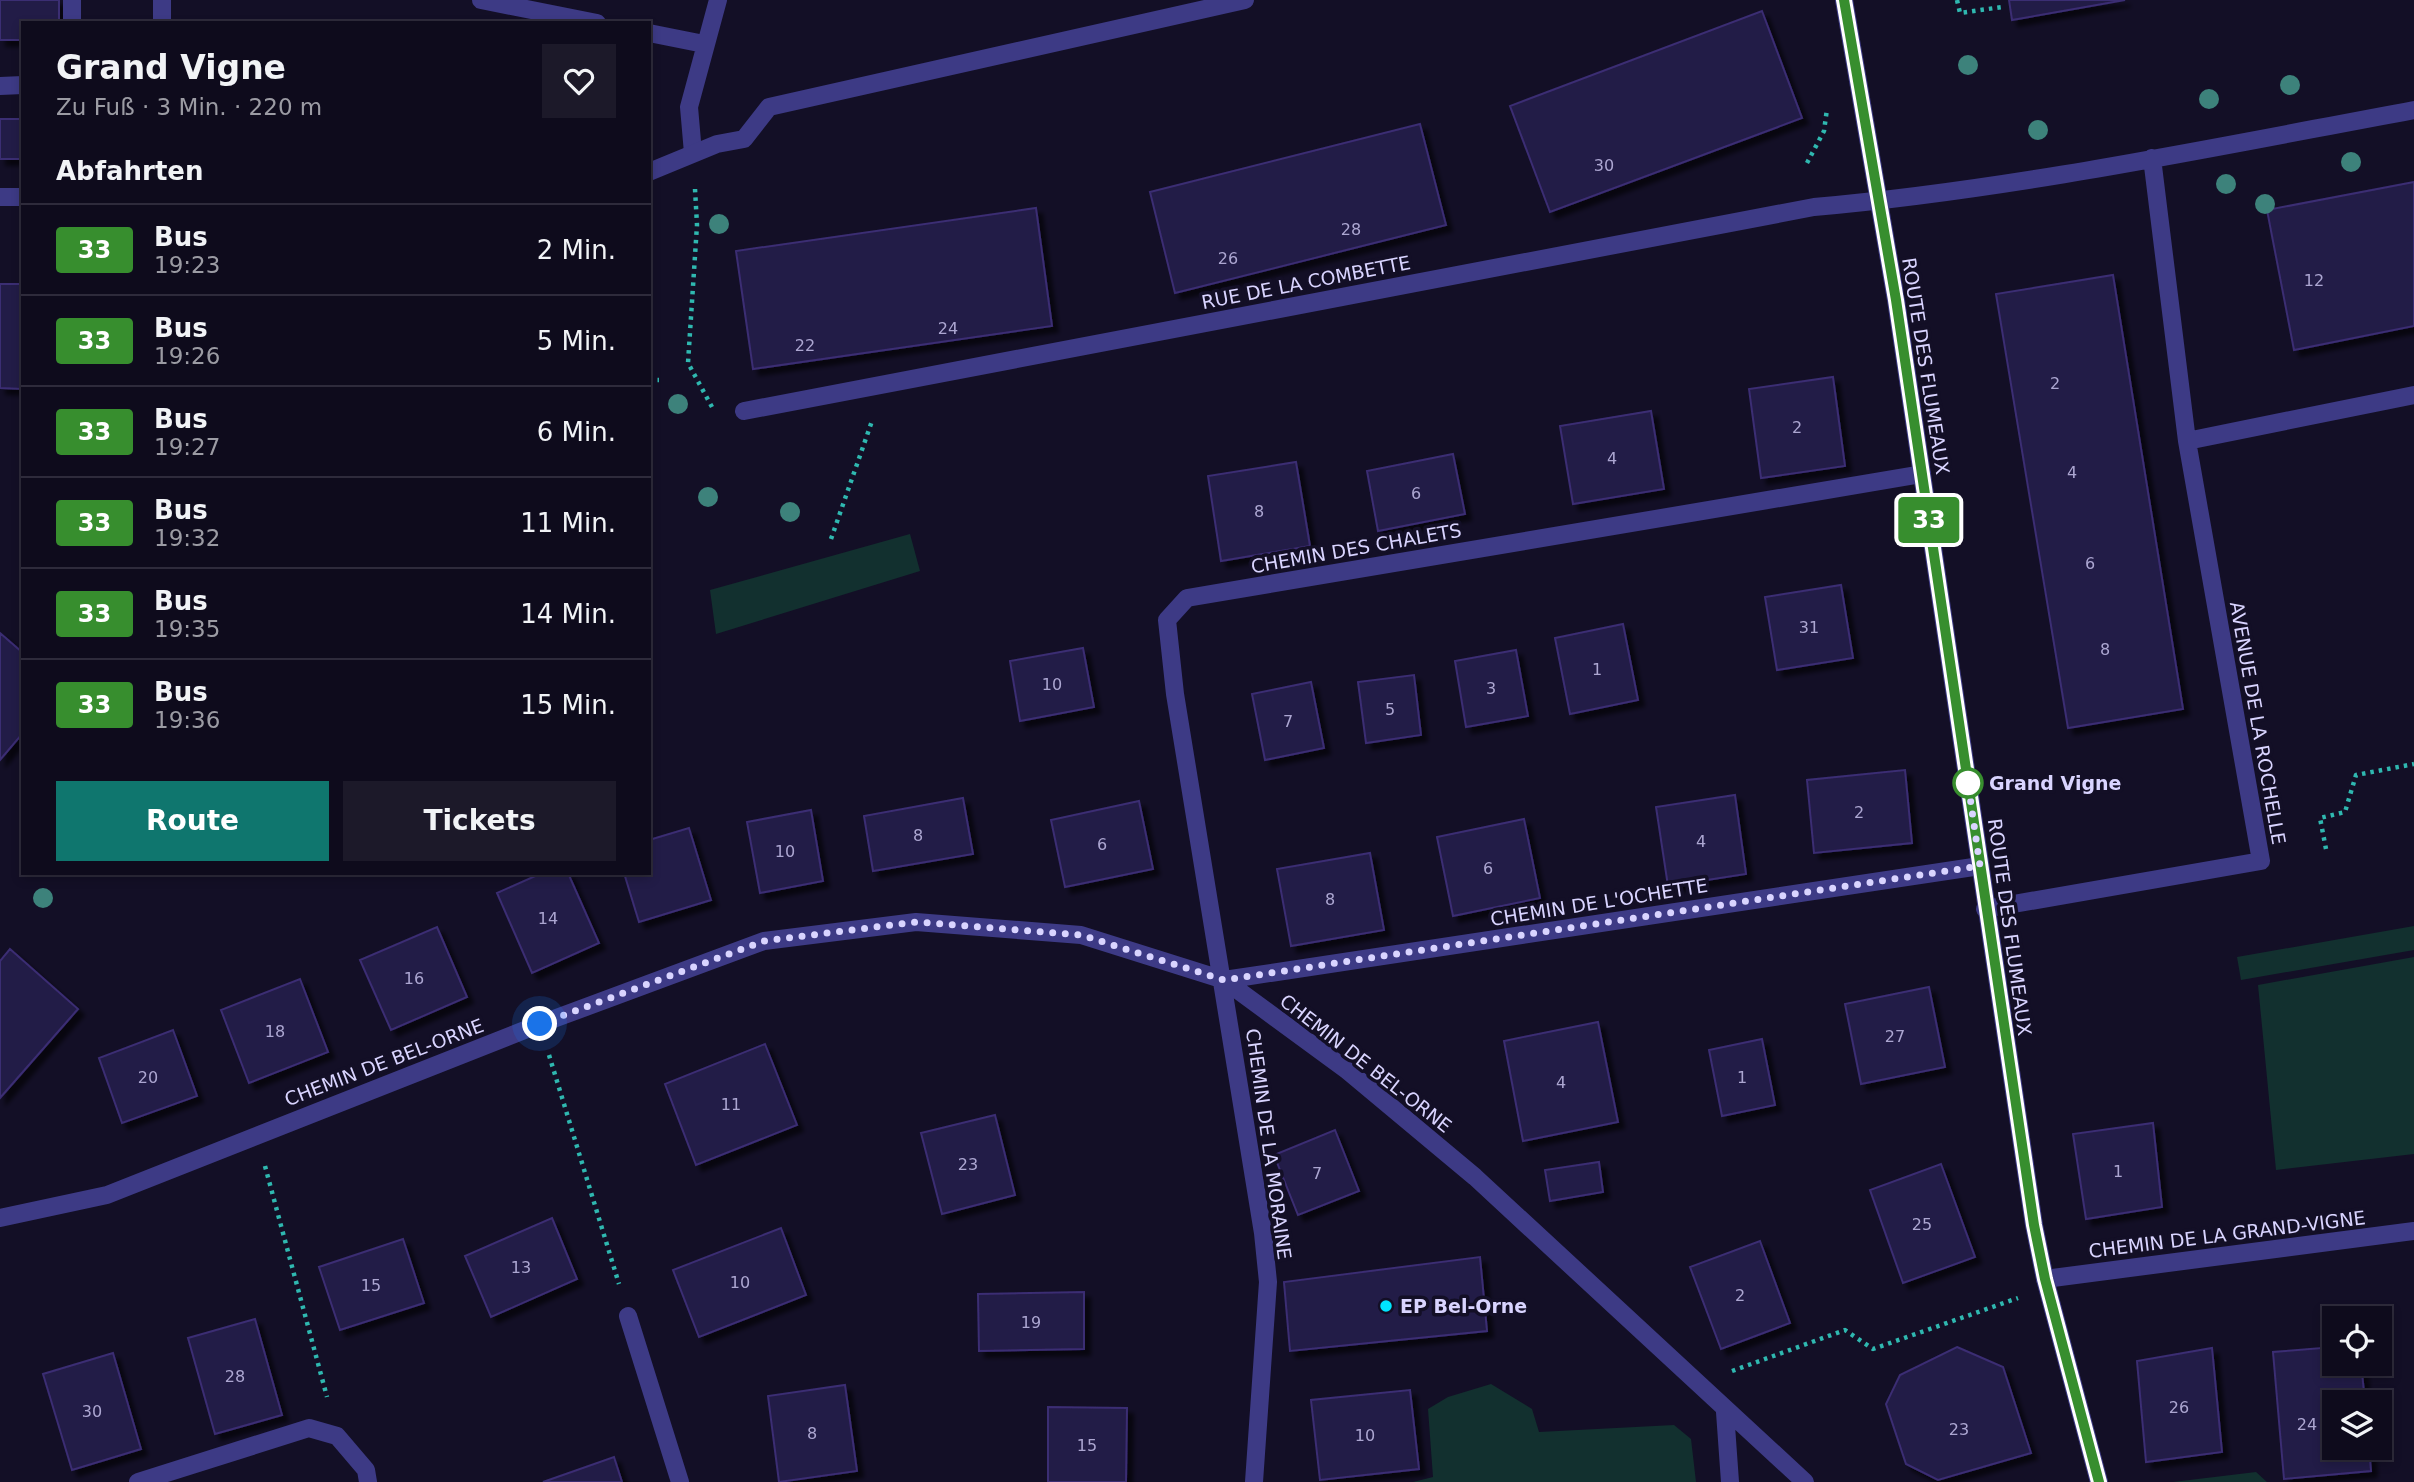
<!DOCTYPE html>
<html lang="de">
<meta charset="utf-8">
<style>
:root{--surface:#0e0b1c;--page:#1c1929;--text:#f1f3f6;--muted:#9b9ba3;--line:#2e2b3b;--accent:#0f766e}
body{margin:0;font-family:"DejaVu Sans",sans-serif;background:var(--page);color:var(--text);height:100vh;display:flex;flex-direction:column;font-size:26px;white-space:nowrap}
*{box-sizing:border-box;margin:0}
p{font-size:23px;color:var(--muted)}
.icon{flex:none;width:38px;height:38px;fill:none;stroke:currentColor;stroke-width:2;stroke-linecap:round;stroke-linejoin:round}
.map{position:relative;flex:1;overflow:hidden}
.details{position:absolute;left:21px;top:21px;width:630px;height:854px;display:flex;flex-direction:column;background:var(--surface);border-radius:0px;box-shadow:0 4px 10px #0003,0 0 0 2px var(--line)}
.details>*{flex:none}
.badge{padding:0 14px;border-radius:5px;font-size:24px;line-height:46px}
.buttons{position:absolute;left:2322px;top:1306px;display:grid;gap:14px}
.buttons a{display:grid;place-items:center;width:70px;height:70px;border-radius:0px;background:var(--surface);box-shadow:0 4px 10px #0003,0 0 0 2px var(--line);font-size:35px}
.you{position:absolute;width:35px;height:35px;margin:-18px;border:5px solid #fff;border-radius:50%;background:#1a73e8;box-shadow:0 0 0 10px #1a73e833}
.map>.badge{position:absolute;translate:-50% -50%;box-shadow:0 0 0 4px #fff}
h2{padding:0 35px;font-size:26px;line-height:63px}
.round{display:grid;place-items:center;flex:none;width:74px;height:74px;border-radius:0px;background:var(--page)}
.summary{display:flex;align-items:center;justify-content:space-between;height:119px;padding:0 35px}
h1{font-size:33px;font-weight:700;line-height:52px}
.cta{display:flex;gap:14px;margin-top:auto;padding:14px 35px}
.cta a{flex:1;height:80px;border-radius:0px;background:var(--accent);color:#fff;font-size:28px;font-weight:700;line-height:80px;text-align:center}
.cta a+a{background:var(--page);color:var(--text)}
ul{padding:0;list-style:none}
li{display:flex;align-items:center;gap:21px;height:91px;padding:0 35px;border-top:2px solid var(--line)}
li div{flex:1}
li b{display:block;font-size:26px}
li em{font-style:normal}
li .badge{min-width:77px;font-weight:700;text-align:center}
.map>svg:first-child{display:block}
</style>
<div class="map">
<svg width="2414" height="1482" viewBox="0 0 2414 1482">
<defs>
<filter id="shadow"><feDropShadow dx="6" dy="6" stdDeviation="2" flood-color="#0009"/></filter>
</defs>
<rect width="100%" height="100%" fill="#130f26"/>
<path fill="#12302f" d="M 910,534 L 920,571 L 716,634 L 710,590 Z
M 2414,926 L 2414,950 L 2241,980 L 2237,957 Z
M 2414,957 L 2414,1154 L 2276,1170 L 2258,985 Z
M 1491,1384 L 1532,1409 L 1539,1432 L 1674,1425 L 1691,1439 L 1696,1482 L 1413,1482 L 1433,1477 L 1428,1409 L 1448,1397 Z
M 2256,1472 L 2267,1482 L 2173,1482 Z"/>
<path fill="#241b47" stroke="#3b2d73" stroke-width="2" filter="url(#shadow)" d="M 0,0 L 59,0 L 59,23 L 23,23 L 23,40 L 0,40 Z
M 2009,0 L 2125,0 L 2012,20 Z
M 1762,11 L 1802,118 L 1550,212 L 1510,106 Z
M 0,119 L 23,119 L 23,159 L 0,159 Z
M 1420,124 L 1446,225 L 1175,293 L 1150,192 Z
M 2414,182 L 2414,326 L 2294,350 L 2267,210 Z
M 1036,208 L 1052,326 L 753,369 L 736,251 Z
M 2113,275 L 2183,709 L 2068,728 L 1996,294 Z
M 0,284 L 23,284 L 23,389 L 0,388 Z
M 1833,377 L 1845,466 L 1761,478 L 1749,389 Z
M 1651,411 L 1664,489 L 1573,504 L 1560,426 Z
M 1453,454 L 1465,514 L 1378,531 L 1367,471 Z
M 1296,462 L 1310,546 L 1221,561 L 1208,476 Z
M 1841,585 L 1853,658 L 1777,670 L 1765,597 Z
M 1623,624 L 1638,700 L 1570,714 L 1555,638 Z
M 0,633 L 23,653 L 23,733 L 0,760 Z
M 1083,648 L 1094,707 L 1020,721 L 1010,661 Z
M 1516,650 L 1528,716 L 1466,727 L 1455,661 Z
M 1414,675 L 1421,735 L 1366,743 L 1358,682 Z
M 1311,682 L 1324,748 L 1265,760 L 1252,694 Z
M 1905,770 L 1912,843 L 1814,853 L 1807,780 Z
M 1735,795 L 1746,874 L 1668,886 L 1656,807 Z
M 963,798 L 973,854 L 873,871 L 864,816 Z
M 1139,801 L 1153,869 L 1065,887 L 1051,820 Z
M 811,810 L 823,881 L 760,893 L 747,822 Z
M 1524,819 L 1540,898 L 1453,916 L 1437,837 Z
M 689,828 L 711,900 L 639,922 L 624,873 L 649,873 L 649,840 Z
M 1370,853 L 1384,930 L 1291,946 L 1277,869 Z
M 542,873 L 568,873 L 599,943 L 532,973 L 497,893 Z
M 437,927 L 467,997 L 391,1030 L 360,960 Z
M 10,949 L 78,1009 L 0,1098 L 0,961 Z
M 300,979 L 328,1052 L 249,1083 L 221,1010 Z
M 1929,987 L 1945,1067 L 1861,1084 L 1845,1004 Z
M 1598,1022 L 1618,1122 L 1523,1141 L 1504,1041 Z
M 173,1030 L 197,1096 L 122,1123 L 99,1058 Z
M 1762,1039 L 1775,1105 L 1722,1116 L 1709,1050 Z
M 765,1044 L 797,1125 L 696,1165 L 665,1084 Z
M 995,1115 L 1015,1195 L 942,1214 L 921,1133 Z
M 2153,1123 L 2162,1207 L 2086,1219 L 2073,1134 Z
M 1335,1130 L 1359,1191 L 1298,1215 L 1274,1155 Z
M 1599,1162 L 1603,1192 L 1550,1201 L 1545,1170 Z
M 1941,1164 L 1975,1257 L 1903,1283 L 1870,1190 Z
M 552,1218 L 577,1279 L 491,1317 L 465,1256 Z
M 781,1228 L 806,1295 L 699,1337 L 673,1270 Z
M 403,1239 L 424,1303 L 340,1330 L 319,1267 Z
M 1760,1241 L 1790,1323 L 1721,1349 L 1690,1267 Z
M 1480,1257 L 1487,1331 L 1290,1351 L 1284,1282 Z
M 1084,1292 L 1084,1349 L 979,1351 L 978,1294 Z
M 255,1319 L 282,1415 L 215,1434 L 188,1338 Z
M 1957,1347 L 2003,1367 L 2031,1453 L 1938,1480 L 1906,1464 L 1886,1404 L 1900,1375 Z
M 2334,1347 L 2334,1363 L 2361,1363 L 2365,1402 L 2334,1402 L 2334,1447 L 2369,1447 L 2371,1471 L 2284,1479 L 2273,1352 Z
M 2212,1348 L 2222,1452 L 2146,1462 L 2137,1361 Z
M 113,1353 L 141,1449 L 72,1470 L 43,1374 Z
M 845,1385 L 857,1471 L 779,1482 L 768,1396 Z
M 1410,1390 L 1419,1469 L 1320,1480 L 1311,1400 Z
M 1048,1407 L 1127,1408 L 1126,1482 L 1048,1482 Z
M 614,1457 L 622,1482 L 543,1482 Z"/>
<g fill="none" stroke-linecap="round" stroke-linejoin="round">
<path stroke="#2fb8b0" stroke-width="4.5" stroke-dasharray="3.5 5" stroke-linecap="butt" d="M 1957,0 L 1960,13 L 2002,7
M 1807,163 L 1824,131 L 1827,109
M 695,189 L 697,225 L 688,363 L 712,407
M 649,380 L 659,380
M 831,539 L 872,421
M 2326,849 L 2320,818 L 2345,812 L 2356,775 L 2414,764
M 549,1055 L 619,1284
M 265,1166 L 327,1397
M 1732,1371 L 1845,1330 L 1873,1349 L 2018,1298"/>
<path stroke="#3d3a85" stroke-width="18" d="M 72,0 L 72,23
M 162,0 L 162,23
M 481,0 L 597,23
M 649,33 L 704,44
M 0,86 L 23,85
M 693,153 L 689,107 L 718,0"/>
<path stroke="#3d3a85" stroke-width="18" d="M 649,172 L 717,144 L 744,139 L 769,107 L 1245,0
M 0,197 L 23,197
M 744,411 L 1814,207 C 2015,189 2215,147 2414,110
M 2187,441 L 2414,395
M 1985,909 L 2261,861 L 2187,441 L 2152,158
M 1224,980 L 1980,866
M 0,1218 L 107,1195 L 540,1024 L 764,941 L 916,922 L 1081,935 L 1224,980 L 1348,1071 L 1475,1177 L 1805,1482
M 2045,1279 L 2414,1231
M 628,1316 L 680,1482
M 1725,1412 L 1730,1482
M 138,1482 L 309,1428 L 337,1436 L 366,1470 L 368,1482
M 1254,1482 L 1268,1282 L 1263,1233 L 1175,694 L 1167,620 L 1187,598 L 1922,474"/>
<path stroke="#3d3a85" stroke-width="18" d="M 1844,0 L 1896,300 L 2034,1225 L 2045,1279 L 2099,1482"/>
</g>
<g fill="#3d827b">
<circle cx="1968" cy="65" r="10"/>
<circle cx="2290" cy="85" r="10"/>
<circle cx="2209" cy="99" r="10"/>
<circle cx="2038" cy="130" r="10"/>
<circle cx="2351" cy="162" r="10"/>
<circle cx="2226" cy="184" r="10"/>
<circle cx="2265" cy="204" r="10"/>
<circle cx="719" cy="224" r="10"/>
<circle cx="678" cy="404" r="10"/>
<circle cx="708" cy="497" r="10"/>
<circle cx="790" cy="512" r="10"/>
<circle cx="43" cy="898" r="10"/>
</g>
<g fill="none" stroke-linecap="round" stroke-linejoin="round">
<g stroke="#fff" stroke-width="16">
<path id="line" d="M 1844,0 L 1896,300 L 2034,1225 L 2045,1279 L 2099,1482"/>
</g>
<use href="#line" stroke="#378e2e" stroke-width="10"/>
<path stroke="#d9d4ff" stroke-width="7" stroke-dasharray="0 12.6" d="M 540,1024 L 764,941 L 916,922 L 1081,935 L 1224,980 L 1980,866 L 1968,783"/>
</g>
<circle fill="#fff" stroke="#378e2e" stroke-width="3.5" cx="1968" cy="783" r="14"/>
<circle fill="#00e5ff" stroke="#130f26" stroke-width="2.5" cx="1386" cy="1306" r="7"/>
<g text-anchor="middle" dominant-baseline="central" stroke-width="7" stroke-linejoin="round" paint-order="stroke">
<g font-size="16" fill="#aca6d1">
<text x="1604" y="165">30</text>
<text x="1351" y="229">28</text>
<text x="1228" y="258">26</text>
<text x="2314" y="280">12</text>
<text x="948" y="328">24</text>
<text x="805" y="345">22</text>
<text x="2055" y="383">2</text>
<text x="1797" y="427">2</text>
<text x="1612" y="458">4</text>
<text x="2072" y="472">4</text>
<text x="1416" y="493">6</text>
<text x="1259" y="511">8</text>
<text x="2090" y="563">6</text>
<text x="1809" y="627">31</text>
<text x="2105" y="649">8</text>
<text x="1597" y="669">1</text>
<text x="1052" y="684">10</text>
<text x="1491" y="688">3</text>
<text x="1390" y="709">5</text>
<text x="1288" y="721">7</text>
<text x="1859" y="812">2</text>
<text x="918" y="835">8</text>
<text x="1701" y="841">4</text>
<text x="1102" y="844">6</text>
<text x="785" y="851">10</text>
<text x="1488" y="868">6</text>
<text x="1330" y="899">8</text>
<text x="548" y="918">14</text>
<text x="414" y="978">16</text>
<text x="275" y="1031">18</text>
<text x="1895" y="1036">27</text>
<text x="148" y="1077">20</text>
<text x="1742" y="1077">1</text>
<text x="1561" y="1082">4</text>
<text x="731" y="1104">11</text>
<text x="968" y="1164">23</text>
<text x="2118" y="1171">1</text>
<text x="1317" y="1173">7</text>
<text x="1922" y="1224">25</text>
<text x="521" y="1267">13</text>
<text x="740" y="1282">10</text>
<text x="371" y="1285">15</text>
<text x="1740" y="1295">2</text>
<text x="1031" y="1322">19</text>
<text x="235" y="1376">28</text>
<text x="2179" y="1407">26</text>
<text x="92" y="1411">30</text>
<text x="2307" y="1424">24</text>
<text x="1959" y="1429">23</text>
<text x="812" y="1433">8</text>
<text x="1365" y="1435">10</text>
<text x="1087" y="1445">15</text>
</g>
<g font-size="19" fill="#d9d4ff" stroke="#130f26">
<text transform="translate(1306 282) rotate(-11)">RUE DE LA COMBETTE</text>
<text transform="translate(1926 366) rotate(81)">ROUTE DES FLUMEAUX</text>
<text transform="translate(1356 548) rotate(-10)">CHEMIN DES CHALETS</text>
<text transform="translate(2258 723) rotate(80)">AVENUE DE LA ROCHELLE</text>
<text transform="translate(1599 902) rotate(-9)">CHEMIN DE L'OCHETTE</text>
<text transform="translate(2010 927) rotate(82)">ROUTE DES FLUMEAUX</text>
<text transform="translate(384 1062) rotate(-21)">CHEMIN DE BEL-ORNE</text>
<text transform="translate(1366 1063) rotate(38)">CHEMIN DE BEL-ORNE</text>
<text transform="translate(1269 1144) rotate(82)">CHEMIN DE LA MORAINE</text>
<text transform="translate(2227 1234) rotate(-7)">CHEMIN DE LA GRAND-VIGNE</text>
</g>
<g font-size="19" font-weight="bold" fill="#d9d4ff" stroke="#130f26" text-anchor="start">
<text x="1989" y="783">Grand Vigne</text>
</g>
<g font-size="19" font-weight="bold" fill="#d9d4ff" stroke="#130f26" text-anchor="start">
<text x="1400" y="1306">EP Bel-Orne</text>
</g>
</g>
</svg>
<div class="buttons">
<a><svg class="icon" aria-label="locate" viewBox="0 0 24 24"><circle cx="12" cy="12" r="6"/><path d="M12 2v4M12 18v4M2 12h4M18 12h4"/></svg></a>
<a><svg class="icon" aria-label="layers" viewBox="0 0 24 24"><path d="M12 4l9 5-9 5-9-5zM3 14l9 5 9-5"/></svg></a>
</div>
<div class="you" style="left:540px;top:1024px"></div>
<b class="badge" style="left:1929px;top:520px;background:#378e2e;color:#fff">33</b>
<section class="details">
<div class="summary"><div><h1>Grand Vigne</h1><p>Zu Fuß · 3 Min. · 220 m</p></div><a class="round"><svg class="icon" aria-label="heart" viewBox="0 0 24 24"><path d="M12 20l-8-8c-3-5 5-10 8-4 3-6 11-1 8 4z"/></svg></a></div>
<h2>Abfahrten</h2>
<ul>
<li><span class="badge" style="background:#378e2e;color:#fff">33</span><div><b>Bus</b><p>19:23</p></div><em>2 Min.</em></li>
<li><span class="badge" style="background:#378e2e;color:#fff">33</span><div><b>Bus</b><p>19:26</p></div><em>5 Min.</em></li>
<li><span class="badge" style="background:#378e2e;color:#fff">33</span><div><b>Bus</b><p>19:27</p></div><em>6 Min.</em></li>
<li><span class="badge" style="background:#378e2e;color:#fff">33</span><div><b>Bus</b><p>19:32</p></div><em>11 Min.</em></li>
<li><span class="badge" style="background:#378e2e;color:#fff">33</span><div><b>Bus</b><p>19:35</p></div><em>14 Min.</em></li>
<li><span class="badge" style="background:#378e2e;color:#fff">33</span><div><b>Bus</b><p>19:36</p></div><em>15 Min.</em></li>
</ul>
<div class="cta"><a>Route</a><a>Tickets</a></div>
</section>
</div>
